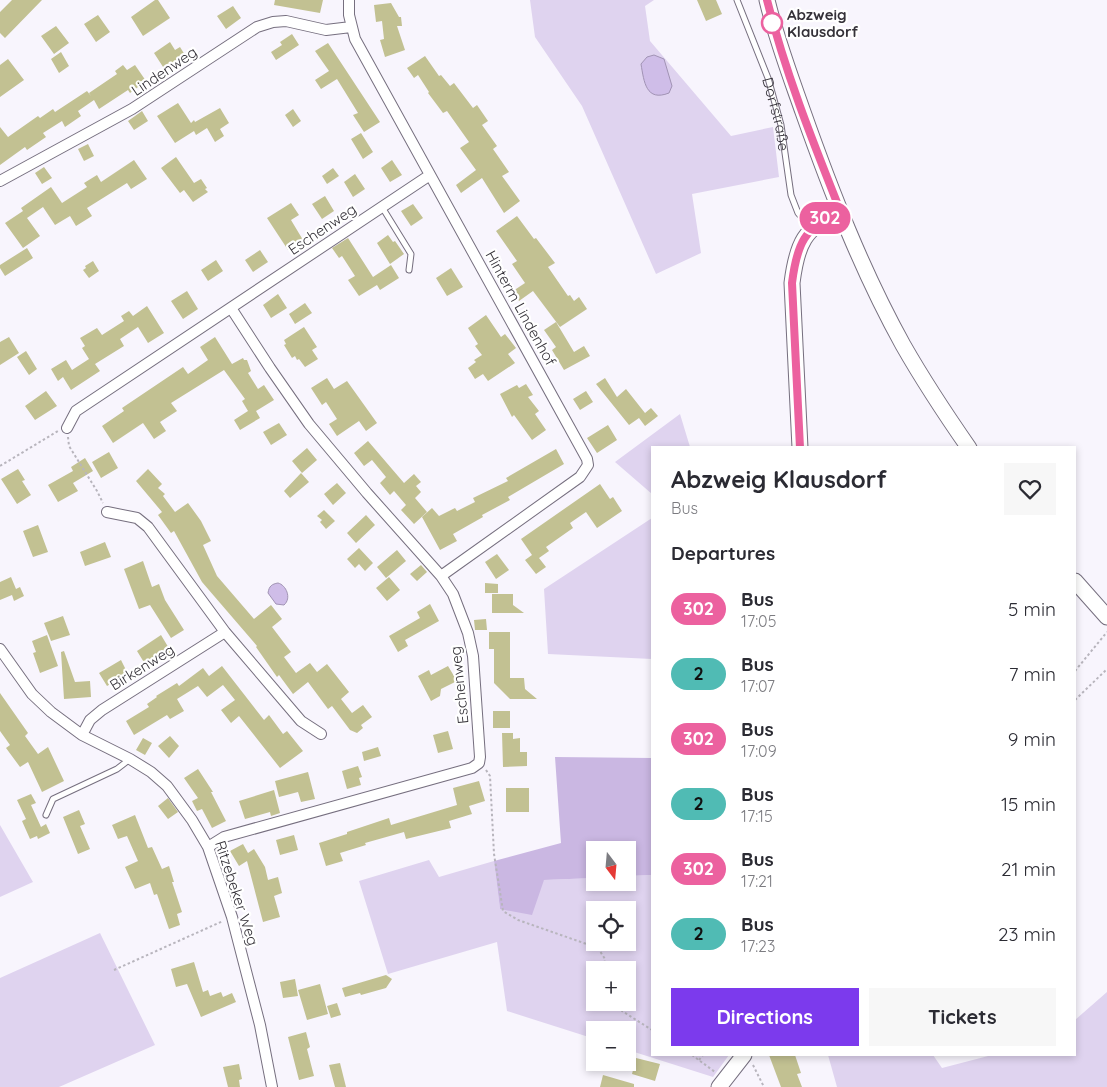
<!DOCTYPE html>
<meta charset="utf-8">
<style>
:root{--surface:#fff;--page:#f7f7f7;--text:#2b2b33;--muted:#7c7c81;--accent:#7c3aed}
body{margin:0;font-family:Quicksand,sans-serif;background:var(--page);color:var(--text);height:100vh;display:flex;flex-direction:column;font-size:19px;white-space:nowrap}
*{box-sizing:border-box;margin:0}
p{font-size:16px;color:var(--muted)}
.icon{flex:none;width:28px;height:28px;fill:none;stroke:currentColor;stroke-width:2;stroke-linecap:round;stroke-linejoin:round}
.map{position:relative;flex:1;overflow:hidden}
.details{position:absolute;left:651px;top:446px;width:425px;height:610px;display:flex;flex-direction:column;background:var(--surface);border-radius:0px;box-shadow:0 2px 8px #0003}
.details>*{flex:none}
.badge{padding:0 10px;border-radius:16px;font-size:18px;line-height:32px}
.needle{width:32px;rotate:164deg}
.tools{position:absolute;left:586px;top:841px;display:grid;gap:10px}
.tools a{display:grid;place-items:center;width:50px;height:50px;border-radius:0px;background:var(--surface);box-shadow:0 2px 8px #0003;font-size:25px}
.map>.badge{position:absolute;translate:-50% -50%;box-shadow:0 0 0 2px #fff}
h2{padding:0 20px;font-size:19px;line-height:45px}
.round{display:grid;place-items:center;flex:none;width:52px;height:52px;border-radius:0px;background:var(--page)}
.head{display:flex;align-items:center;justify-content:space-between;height:85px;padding:0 20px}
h1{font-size:24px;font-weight:700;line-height:38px}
.button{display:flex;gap:10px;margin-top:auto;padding:10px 20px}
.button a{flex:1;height:58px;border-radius:0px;background:var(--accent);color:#fff;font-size:20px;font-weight:700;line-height:58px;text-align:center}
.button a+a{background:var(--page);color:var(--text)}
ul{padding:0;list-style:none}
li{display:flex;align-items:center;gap:15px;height:65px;padding:0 20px}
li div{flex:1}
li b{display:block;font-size:19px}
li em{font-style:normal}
li .badge{min-width:55px;font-weight:700;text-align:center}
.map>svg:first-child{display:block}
</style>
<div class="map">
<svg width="1107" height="1087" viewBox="0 0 1107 1087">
<rect width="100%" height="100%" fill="#f8f5fd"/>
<path fill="#dfd3ef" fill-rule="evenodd" d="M 530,0 L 654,0 L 645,6 L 650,41 L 731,136 L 773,127 L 779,177 L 692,194 L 701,253 L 656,274 L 582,106 L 535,37 Z
M 680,414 L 690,447 L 652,448 L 652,494 L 615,462 Z
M 652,518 L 652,659 L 548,654 L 544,589 Z
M 0,825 L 33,882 L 0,897 Z
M 429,860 L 439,877 L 494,861 L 500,909 L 544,880 L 595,878 L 595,882 L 628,882 L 628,876 L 652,875 L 652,1055 L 729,1055 L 713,1077 L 628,1050 L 628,1030 L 595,1030 L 595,1039 L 507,1011 L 497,942 L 388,974 L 359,881 ZM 595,910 L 628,910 L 628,942 L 595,942 ZM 595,970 L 628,970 L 628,1002 L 595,1002 Z
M 100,933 L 155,1045 L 59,1087 L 0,1087 L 0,978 Z
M 1107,992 L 1107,1087 L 837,1087 L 828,1055 L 933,1055 L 942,1068 L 992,1055 L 1075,1055 L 1075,1020 Z"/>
<path fill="#cab7e2" d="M 555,757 L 652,758 L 652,875 L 628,876 L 628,850 L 595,850 L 595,878 L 544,880 L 532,915 L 500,909 L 494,861 L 561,843 Z"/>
<path fill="#cfbde8" stroke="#a193b4" d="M 654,55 L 664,59 L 672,86 L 669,93 C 646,102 644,82 641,64 L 647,57 Z
M 278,583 C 286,585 292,598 284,605 L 276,604 L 268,593 C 269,586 272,584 278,583 Z"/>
<path fill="#c2c192" d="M 12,0 L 42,0 L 5,38 L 0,33 L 0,12 Z
M 155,0 L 158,0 L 170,18 L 143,36 L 131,17 Z
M 275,0 L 323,0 L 320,13 L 274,5 Z
M 697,0 L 716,0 L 722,14 L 706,21 Z
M 391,3 L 399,17 L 401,17 L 402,26 L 397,26 L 405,50 L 385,57 L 380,40 L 384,39 L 382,21 L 376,22 L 374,5 Z
M 233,6 L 241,18 L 226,29 L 217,16 Z
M 98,15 L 110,32 L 96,42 L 84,24 Z
M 56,26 L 69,43 L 54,54 L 41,36 Z
M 292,34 L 299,45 L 276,60 L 271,52 L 282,45 L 280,42 Z
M 170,42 L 175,50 L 180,47 L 185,55 L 165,70 L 154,53 Z
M 328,43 L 380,122 L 364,132 L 353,115 L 358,113 L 337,79 L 321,89 L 315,80 L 329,71 L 315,51 Z
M 61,52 L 69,66 L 59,73 L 51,59 Z
M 425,56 L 439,76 L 441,75 L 450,86 L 454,83 L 473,108 L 477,105 L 488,121 L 482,125 L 497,146 L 493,149 L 509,172 L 502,176 L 520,201 L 504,213 L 482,178 L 461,193 L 456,185 L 476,170 L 460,148 L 469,142 L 447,111 L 443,113 L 428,93 L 429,92 L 418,75 L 414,78 L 407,68 Z
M 8,59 L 24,80 L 0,97 L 0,65 Z
M 123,65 L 127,70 L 135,65 L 146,81 L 130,93 L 128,90 L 99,109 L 94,100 L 78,111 L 81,116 L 65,127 L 62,121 L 43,133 L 46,137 L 27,150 L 25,147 L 0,165 L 0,127 L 8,137 L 38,116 L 40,118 L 53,109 L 55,112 L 87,91 L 91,96 L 89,93 L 117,74 L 115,71 Z
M 178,103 L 191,123 L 194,120 L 195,122 L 220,108 L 229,123 L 220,129 L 224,136 L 215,142 L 207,128 L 196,135 L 194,131 L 175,143 L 157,116 Z
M 293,109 L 301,121 L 293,127 L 285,115 Z
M 142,111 L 148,121 L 134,130 L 128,121 Z
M 361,133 L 373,152 L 363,159 L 351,139 Z
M 88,144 L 94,156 L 84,161 L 78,149 Z
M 176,157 L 194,183 L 201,179 L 207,188 L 205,189 L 208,192 L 193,202 L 184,190 L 180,193 L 161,168 Z
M 134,160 L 147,179 L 131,189 L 127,183 L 87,208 L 92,216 L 76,226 L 70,216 L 55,225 L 43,207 L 27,218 L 40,236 L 23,248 L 5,223 L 23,211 L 21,208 L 51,187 L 62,203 L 87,187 L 84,183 L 97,175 L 101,182 Z
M 392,160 L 402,175 L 390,182 L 381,168 Z
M 44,167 L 52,178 L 42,184 L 35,173 Z
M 333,168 L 339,176 L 327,184 L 322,176 Z
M 355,174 L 365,189 L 353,197 L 344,182 Z
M 325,196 L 334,211 L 322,219 L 312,204 Z
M 291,203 L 299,215 L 291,220 L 303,240 L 288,250 L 267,218 Z
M 413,204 L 423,218 L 411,226 L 401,211 Z
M 517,216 L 534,239 L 536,238 L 555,263 L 548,267 L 568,296 L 570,295 L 574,301 L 579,297 L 587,309 L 560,327 L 533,291 L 519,301 L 513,291 L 525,283 L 512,264 L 517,261 L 496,231 Z
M 388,235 L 393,242 L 395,241 L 404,254 L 390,264 L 377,243 Z
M 348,238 L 373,277 L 391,265 L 399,278 L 380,290 L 377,285 L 359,296 L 348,280 L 355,276 L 342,256 L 339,258 L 332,248 Z
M 27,248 L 33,258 L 5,276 L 0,268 L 0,265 Z
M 260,250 L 268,262 L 253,272 L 245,260 Z
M 216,260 L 223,271 L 208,281 L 201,270 Z
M 93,261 L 99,271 L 89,278 L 83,270 L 86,268 L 85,266 Z
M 451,268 L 463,287 L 447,296 L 436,278 Z
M 187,291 L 198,309 L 183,319 L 171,301 Z
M 278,294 L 287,308 L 271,318 L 263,305 Z
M 305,303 L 312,313 L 295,324 L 289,314 Z
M 147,306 L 164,333 L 148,343 L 138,327 L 120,339 L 124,346 L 95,364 L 100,371 L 71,390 L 63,377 L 58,381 L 51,369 L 66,360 L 72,370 L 89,359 L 82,348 L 85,346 L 80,338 L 97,328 L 102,335 L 124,321 L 121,316 L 129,311 L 133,316 Z
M 486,315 L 501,337 L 505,334 L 516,348 L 508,354 L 515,363 L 488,381 L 483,374 L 475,379 L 468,368 L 476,362 L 474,360 L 482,355 L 475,346 L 478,344 L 468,328 Z
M 556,322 L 574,352 L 584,346 L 590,356 L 564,370 L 552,350 L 556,347 L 544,330 Z
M 304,327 L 317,347 L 312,350 L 318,359 L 305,367 L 299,359 L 297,360 L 295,356 L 292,358 L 284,345 L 286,344 L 284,340 Z
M 9,337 L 19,353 L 0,365 L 0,342 Z
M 215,337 L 232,364 L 243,358 L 244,360 L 247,360 L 251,371 L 248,373 L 258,389 L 264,385 L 274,400 L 256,411 L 260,418 L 240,430 L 234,420 L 248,411 L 242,401 L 245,399 L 224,370 L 171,403 L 177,411 L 160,422 L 166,431 L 154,439 L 143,423 L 113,443 L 102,426 L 124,411 L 122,408 L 183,367 L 188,374 L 208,360 L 200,347 Z
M 26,351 L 37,369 L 29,375 L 17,357 Z
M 327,378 L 334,389 L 347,381 L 377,423 L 366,431 L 359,421 L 337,436 L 329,424 L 337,419 L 326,402 L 322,405 L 311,388 Z
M 605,378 L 617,397 L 626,389 L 645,413 L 651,408 L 658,416 L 645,426 L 639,418 L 629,425 L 596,384 Z
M 526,384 L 533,395 L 528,397 L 539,411 L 535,414 L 546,430 L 532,440 L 514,415 L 512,417 L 500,394 L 517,385 L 519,388 Z
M 46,391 L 57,406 L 35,420 L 25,406 Z
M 586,391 L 593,402 L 580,410 L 573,399 Z
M 279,423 L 287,435 L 271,445 L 263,432 Z
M 608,425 L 617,440 L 597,453 L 587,438 Z
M 368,441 L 404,483 L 414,474 L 421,482 L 416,486 L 421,492 L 415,498 L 427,512 L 414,524 L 401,510 L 406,505 L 394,491 L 390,495 L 380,483 L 386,477 L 372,460 L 364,466 L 354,453 Z
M 307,448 L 317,460 L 302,473 L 292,461 Z
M 556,449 L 564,464 L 508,497 L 510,500 L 482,515 L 483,517 L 453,534 L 457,541 L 440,550 L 422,517 L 432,508 L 439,516 L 455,508 L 457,511 L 475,502 L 473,498 L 508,481 L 506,478 Z
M 109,452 L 118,468 L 101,478 L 92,462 Z
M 85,458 L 93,471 L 73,483 L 78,491 L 58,502 L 48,485 L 73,471 L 71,467 Z
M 18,469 L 25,480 L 22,481 L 31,495 L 17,504 L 1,479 Z
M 148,469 L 162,484 L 158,488 L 165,494 L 163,496 L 175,512 L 188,503 L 201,521 L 211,541 L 203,545 L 217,576 L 254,619 L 271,605 L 282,619 L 272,627 L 291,652 L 284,657 L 296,673 L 310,663 L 317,672 L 327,664 L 349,692 L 341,699 L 352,713 L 363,705 L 372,717 L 361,725 L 363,728 L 357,733 L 350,730 L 332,706 L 328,709 L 308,682 L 293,694 L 279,675 L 277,677 L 256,647 L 257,646 L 202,582 L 174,531 L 171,533 L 158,515 L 162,512 L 136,481 Z
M 301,473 L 309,482 L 290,498 L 284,491 Z
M 337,483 L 346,493 L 333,505 L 324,494 Z
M 600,484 L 610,499 L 613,497 L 622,511 L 597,528 L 586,512 L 570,523 L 573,528 L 546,547 L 549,551 L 539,558 L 546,567 L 536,574 L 525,560 L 532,555 L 521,539 Z
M 324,510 L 335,521 L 326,529 L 320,522 L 322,520 L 317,516 Z
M 366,515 L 375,525 L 356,543 L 347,533 Z
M 38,525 L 48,552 L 33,557 L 23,531 Z
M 105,542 L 111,557 L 85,566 L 80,552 Z
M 359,548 L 373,563 L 365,571 L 359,564 L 355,568 L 347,559 Z
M 397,550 L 406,561 L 386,578 L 377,567 Z
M 497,554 L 509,570 L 496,579 L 485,562 Z
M 143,561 L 152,587 L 159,584 L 165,600 L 184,630 L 171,638 L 150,605 L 139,609 L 124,569 Z
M 421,565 L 427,572 L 417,581 L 410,574 Z
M 11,577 L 16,589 L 20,587 L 24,596 L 14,601 L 12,595 L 0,600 L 0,582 Z
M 389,577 L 400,590 L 387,601 L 376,588 Z
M 485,583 L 498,584 L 498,593 L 485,593 Z
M 492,594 L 513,594 L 513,605 L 524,613 L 492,613 Z
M 430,604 L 439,621 L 405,640 L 408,646 L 398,652 L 389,636 L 420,618 L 417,612 Z
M 63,616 L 70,635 L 51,641 L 44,623 Z
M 486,619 L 487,630 L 475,630 L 474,620 Z
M 489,632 L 510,632 L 510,678 L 524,678 L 525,689 L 537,699 L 510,699 L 494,683 L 494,649 L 489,649 Z
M 47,635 L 58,666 L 40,673 L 33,653 L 36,652 L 32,641 Z
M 161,635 L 173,655 L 165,661 L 160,654 L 145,664 L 137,651 Z
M 64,651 L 75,682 L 90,681 L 91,697 L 64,699 L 61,652 Z
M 121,660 L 128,674 L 107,686 L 99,673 Z
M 222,666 L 264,720 L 269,715 L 283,734 L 287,731 L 303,751 L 280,768 L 239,716 L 231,723 L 221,710 L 235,700 L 223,685 L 207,697 L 198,686 L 177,699 L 184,711 L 170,719 L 167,715 L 134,735 L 126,721 L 149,707 L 147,704 L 157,697 L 156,696 L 177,683 L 179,686 L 203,668 L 209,676 Z
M 448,666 L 457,681 L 441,689 L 440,696 L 431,701 L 418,676 L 429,670 L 431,675 Z
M 0,693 L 28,733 L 25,736 L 38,754 L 48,747 L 64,781 L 42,792 L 28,762 L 20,767 L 6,748 L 10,745 L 0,731 Z
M 493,711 L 510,711 L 510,728 L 493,728 Z
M 448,731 L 453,749 L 438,753 L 433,735 Z
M 502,733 L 513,733 L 513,739 L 520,738 L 520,752 L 527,752 L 527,766 L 503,767 Z
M 170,736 L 179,746 L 169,758 L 158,746 Z
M 143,738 L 152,743 L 145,755 L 136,750 Z
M 378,747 L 381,756 L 364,761 L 362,752 Z
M 358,766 L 362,777 L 359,778 L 361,785 L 347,789 L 342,771 Z
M 198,769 L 213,792 L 211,792 L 226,821 L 212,828 L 202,809 L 197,811 L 192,801 L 198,798 L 184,778 Z
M 308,772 L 315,799 L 301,802 L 298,792 L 279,797 L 275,781 Z
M 479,781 L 485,801 L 469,806 L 472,814 L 449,821 L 451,828 L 406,839 L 404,832 L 365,843 L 366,845 L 340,853 L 343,861 L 326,866 L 319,843 L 347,834 L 347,832 L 389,818 L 391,825 L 457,805 L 453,788 Z
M 506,788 L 529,788 L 529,812 L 506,812 Z
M 274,790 L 280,813 L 271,816 L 270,812 L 245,819 L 239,801 Z
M 31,794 L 36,803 L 31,805 L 41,827 L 46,824 L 50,833 L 38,839 L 37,836 L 30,839 L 22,821 L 26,819 L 17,800 Z
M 168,798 L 178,812 L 168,819 L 158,806 Z
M 79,810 L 85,824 L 80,826 L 90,849 L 78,854 L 63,817 Z
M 135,815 L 148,848 L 152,847 L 162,869 L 169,866 L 174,882 L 172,882 L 182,912 L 177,914 L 180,925 L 169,929 L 157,894 L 154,895 L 150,883 L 135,889 L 125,867 L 138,861 L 127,836 L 118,839 L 112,825 Z
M 294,835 L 298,850 L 280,855 L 276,840 Z
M 243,844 L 248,853 L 254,849 L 265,867 L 268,880 L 278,877 L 282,893 L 274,896 L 280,917 L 263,922 L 247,861 L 239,866 L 230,851 Z
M 194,962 L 203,992 L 208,990 L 210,996 L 221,992 L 223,997 L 232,993 L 236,1002 L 201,1017 L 187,984 L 176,987 L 171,969 Z
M 386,975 L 392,979 L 386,988 L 361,995 L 360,993 L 345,997 L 342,988 Z
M 295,979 L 298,996 L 283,998 L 280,982 Z
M 320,984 L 328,1014 L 307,1020 L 298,990 Z
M 337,1003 L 341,1015 L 331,1018 L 327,1006 Z
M 306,1032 L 310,1047 L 307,1049 L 314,1076 L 299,1080 L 288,1037 Z
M 769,1055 L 795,1055 L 801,1073 L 797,1074 L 802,1087 L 781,1087 Z
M 636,1058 L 660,1064 L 655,1081 L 632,1074 Z
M 340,1063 L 346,1087 L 335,1087 L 329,1065 Z
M 239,1064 L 242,1079 L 239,1080 L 240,1087 L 228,1087 L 223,1067 Z
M 603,1075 L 634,1084 L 634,1087 L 600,1087 Z"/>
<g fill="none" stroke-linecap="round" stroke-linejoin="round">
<g stroke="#766f7f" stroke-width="7">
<g id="lane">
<path id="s1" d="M 737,0 L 768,78 L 781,125 L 791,195 L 798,213 L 811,228"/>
<path d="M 382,207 L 411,254 L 409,270"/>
<path d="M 46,815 L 53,799 L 117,769 L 130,759"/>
</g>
</g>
<g stroke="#766f7f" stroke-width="12">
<path id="street" d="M 349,0 L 349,15 L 355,39 L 587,459 L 588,465 L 580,477 L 441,576
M 0,181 L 132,109 L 257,27 L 273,22 L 286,21 L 326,30 L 351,27
M 67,428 L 76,411 L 430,175
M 107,512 L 137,518 L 148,527 L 225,632 L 301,721 L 321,734
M 0,649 L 32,694 L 51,712 L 82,735 L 130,759 L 151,772 L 167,786 L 192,820 L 208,847 L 232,917 L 260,1025 L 272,1087
M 82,735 L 90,720 L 102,710 L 225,632
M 208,847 L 224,837 L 472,768 L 479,763 L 480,757 L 473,656 L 468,633 L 453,594 L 441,576 L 367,493 L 309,424 L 270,368 L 231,308"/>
</g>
<g stroke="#766f7f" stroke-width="17">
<path id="secondary" d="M 767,0 C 776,38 790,75 803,112 C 831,191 862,271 903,345 C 923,380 946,415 969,448
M 800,448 L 792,283 C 797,243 804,229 840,210
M 1075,581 L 1107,617
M 719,1087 L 744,1055"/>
</g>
<path stroke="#b8b5bd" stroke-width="2" stroke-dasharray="2.5 2.5" stroke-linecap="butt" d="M 68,437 L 69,446 L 97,491 L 103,503
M 0,466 L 58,431
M 1075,671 L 1107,632
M 1075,700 L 1107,669
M 486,770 L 490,776 L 494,854 L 503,911 L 518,920 L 598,948 L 605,959 L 604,970
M 114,970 L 223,921
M 615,1002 L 622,1011 L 652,1030
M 692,1055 L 715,1072
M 699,1060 L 703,1055
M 753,1065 L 764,1087"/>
<use href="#lane" stroke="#fff" stroke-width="5"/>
<use href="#street" stroke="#fff" stroke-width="10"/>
<use href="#secondary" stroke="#fff" stroke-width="15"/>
</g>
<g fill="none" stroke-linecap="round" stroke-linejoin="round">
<g stroke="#fff" stroke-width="11">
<path id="line" d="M 767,0 C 785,72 813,142 840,210 C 804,229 797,243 792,283 L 800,448"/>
</g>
<use href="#line" stroke="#ec619f" stroke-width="8"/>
</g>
<circle fill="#fff" stroke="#ec619f" stroke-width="2.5" cx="772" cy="23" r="10"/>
<g text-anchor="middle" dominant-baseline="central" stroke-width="4.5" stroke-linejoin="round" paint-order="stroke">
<g font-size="15" font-weight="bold" fill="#353239" stroke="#fff" text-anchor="start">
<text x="787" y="14">Abzweig<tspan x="787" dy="17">Klausdorf</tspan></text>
</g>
<g font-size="15" fill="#353239" stroke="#fff">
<text transform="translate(164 71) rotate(-34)">Lindenweg</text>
<text stroke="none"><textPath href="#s1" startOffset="121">Dorfstraße</textPath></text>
<text transform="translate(322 229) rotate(-34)">Eschenweg</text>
<text transform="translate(521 308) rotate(61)">Hinterm Lindenhof</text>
<text transform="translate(142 667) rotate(-32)">Birkenweg</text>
<text transform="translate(459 685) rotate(-96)">Eschenweg</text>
<text transform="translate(237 893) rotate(72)">Ritzebeker Weg</text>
</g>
</g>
</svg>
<div class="tools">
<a><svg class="needle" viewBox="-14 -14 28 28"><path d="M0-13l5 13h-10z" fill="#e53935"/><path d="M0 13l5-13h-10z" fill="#7c7c81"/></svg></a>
<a><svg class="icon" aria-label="locate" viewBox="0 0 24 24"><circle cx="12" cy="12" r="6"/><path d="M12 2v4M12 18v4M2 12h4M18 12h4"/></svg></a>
<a>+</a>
<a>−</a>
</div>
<b class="badge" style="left:825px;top:218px;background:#ec619f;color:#fff">302</b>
<section class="details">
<div class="head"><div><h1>Abzweig Klausdorf</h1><p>Bus</p></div><a class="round"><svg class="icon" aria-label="heart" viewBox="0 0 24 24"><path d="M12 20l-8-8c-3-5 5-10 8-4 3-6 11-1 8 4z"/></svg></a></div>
<h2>Departures</h2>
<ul>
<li><span class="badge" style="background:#ec619f;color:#fff">302</span><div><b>Bus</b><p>17:05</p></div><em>5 min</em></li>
<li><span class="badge" style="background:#50bbb4;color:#111">2</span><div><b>Bus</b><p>17:07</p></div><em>7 min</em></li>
<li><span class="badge" style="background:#ec619f;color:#fff">302</span><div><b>Bus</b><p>17:09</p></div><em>9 min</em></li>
<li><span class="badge" style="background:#50bbb4;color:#111">2</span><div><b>Bus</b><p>17:15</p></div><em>15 min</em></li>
<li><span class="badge" style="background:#ec619f;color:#fff">302</span><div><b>Bus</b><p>17:21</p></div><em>21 min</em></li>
<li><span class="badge" style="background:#50bbb4;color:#111">2</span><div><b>Bus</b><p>17:23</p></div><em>23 min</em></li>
</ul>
<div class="button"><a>Directions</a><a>Tickets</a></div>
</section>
</div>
